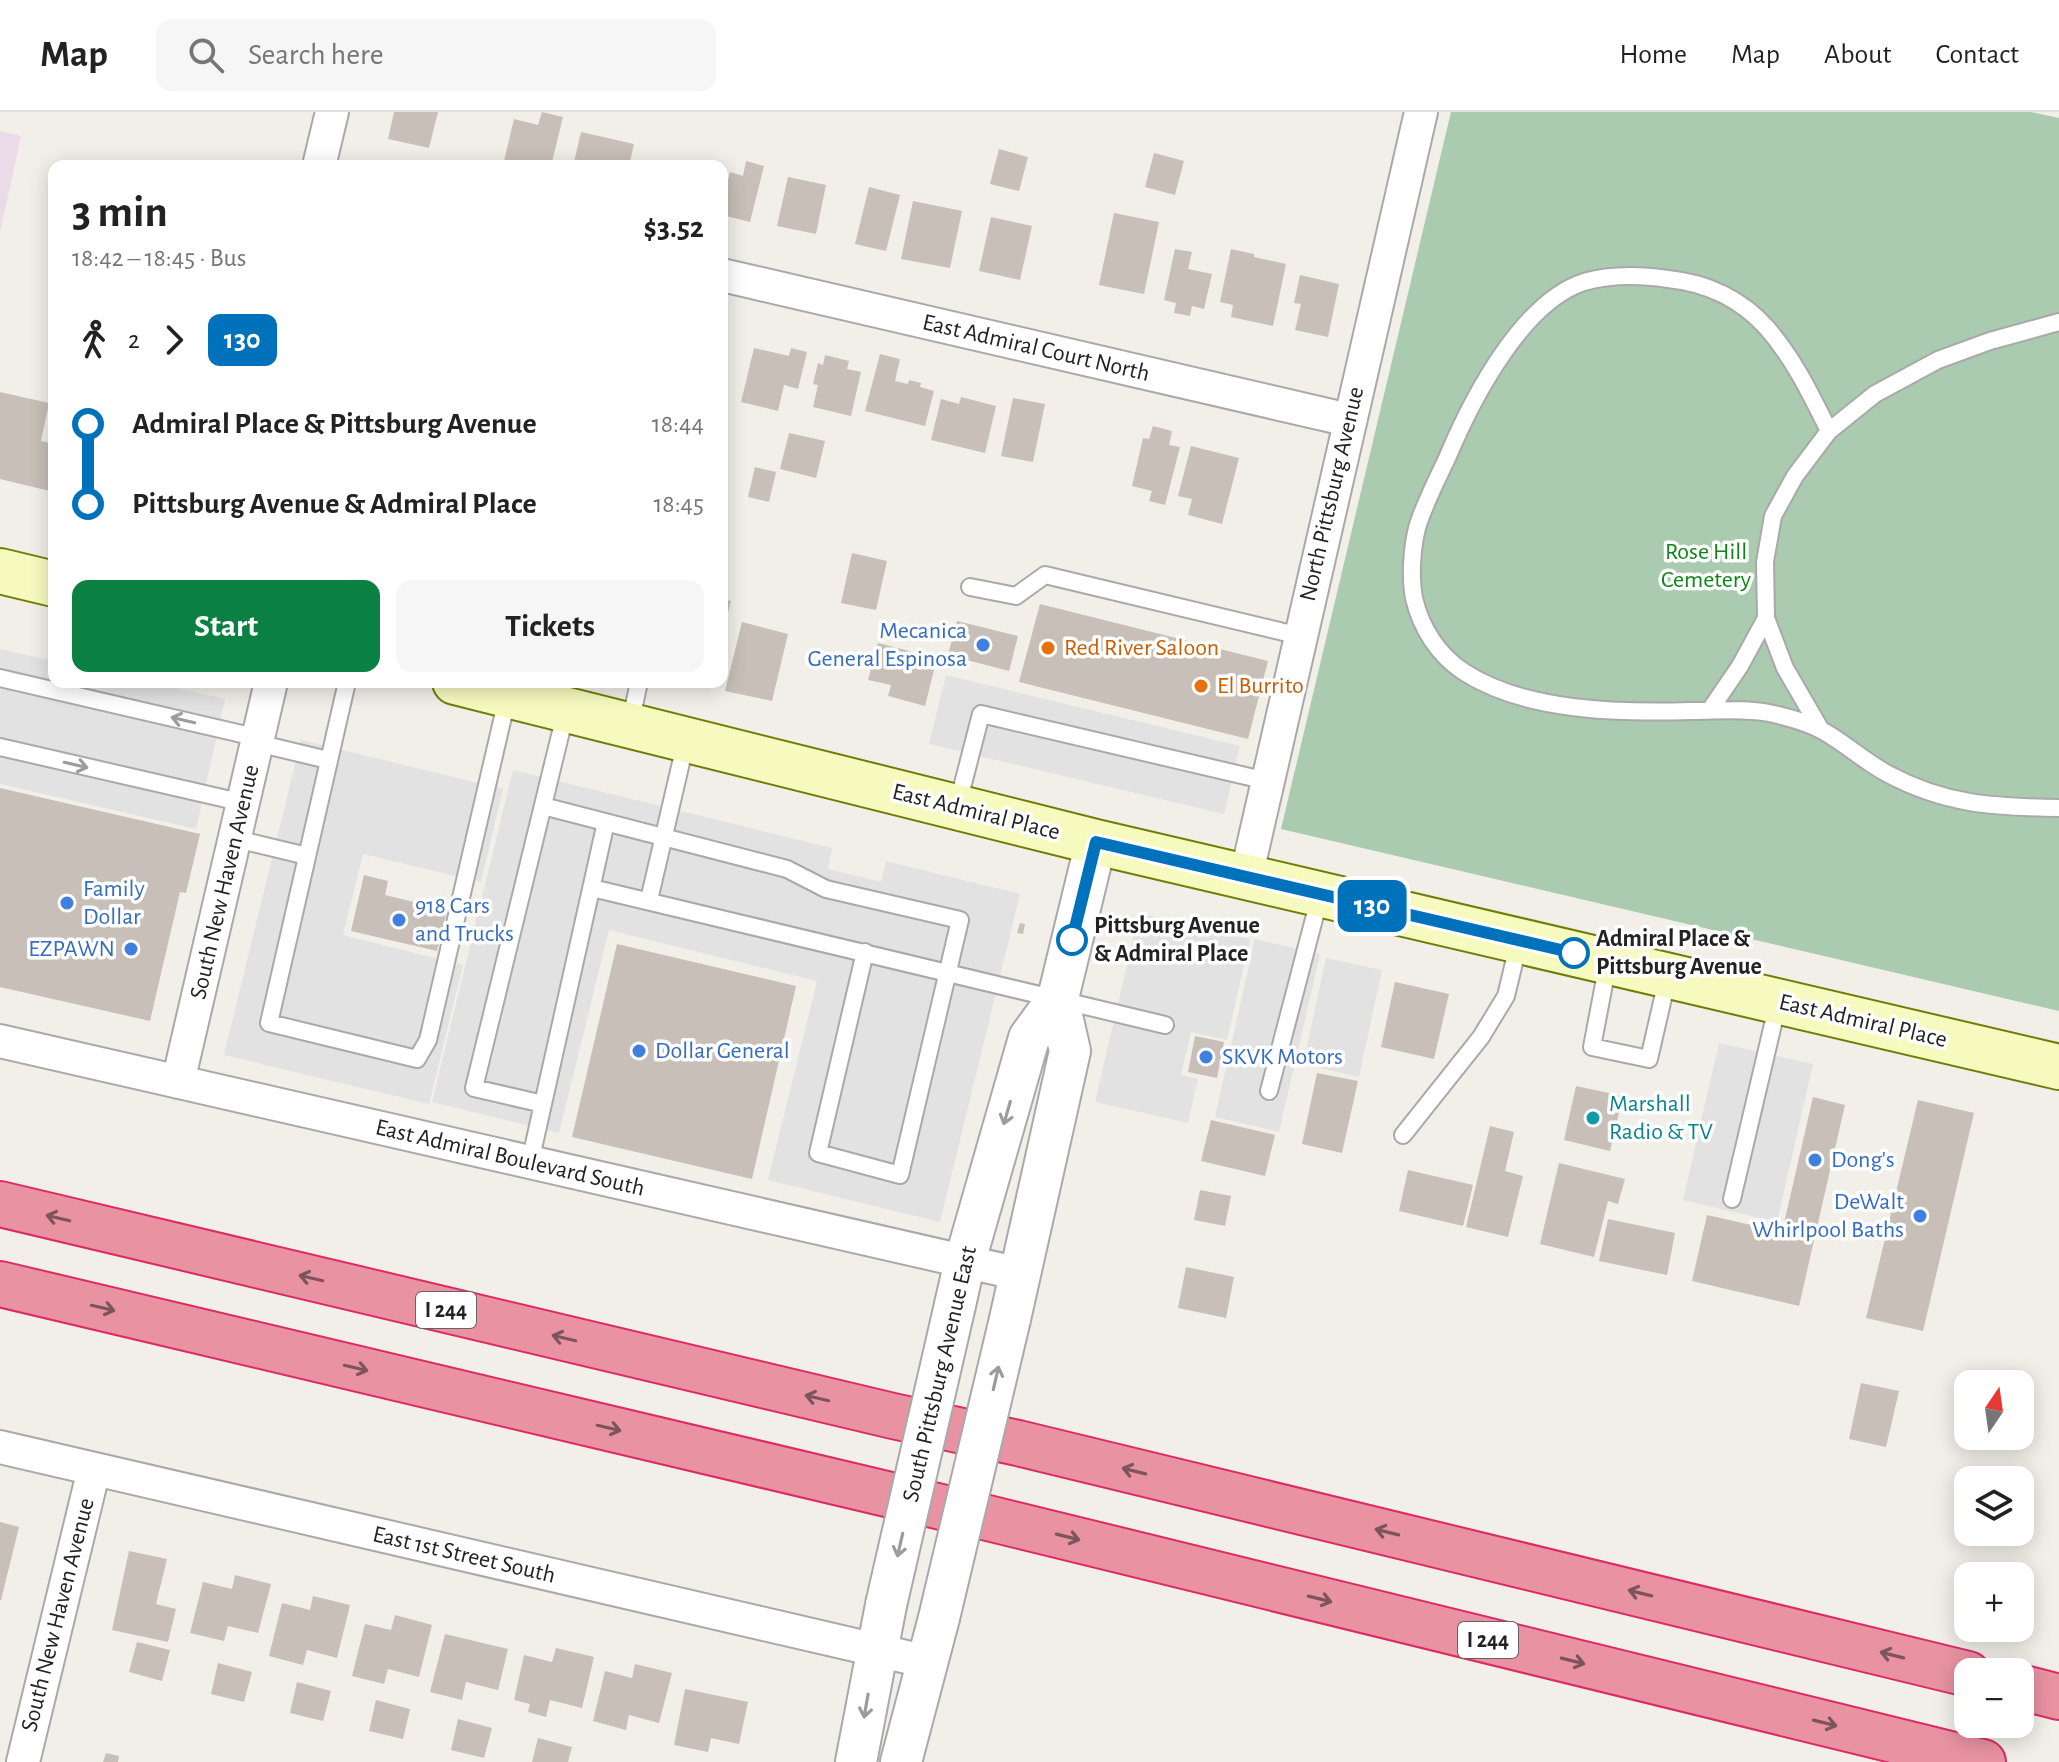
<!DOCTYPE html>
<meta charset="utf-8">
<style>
:root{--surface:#fff;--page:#f6f6f6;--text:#222;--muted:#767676;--line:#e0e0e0;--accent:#0b8043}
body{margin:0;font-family:"Alegreya Sans",sans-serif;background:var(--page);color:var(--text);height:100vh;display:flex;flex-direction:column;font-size:30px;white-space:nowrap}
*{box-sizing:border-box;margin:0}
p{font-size:26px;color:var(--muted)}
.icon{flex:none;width:44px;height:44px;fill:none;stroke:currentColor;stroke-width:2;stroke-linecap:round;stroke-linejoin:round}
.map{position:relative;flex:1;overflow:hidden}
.sheet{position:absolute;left:48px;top:48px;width:680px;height:528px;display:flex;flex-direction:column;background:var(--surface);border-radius:16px;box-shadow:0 4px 20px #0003}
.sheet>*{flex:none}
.badge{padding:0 16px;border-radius:12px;font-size:28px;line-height:52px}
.needle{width:52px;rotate:13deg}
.controls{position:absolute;left:1954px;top:1258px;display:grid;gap:16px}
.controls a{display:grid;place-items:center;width:80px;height:80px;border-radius:16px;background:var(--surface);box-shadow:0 4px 20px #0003;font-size:40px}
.map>.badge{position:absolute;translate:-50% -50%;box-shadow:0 0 0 4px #fff}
.legs{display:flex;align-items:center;gap:12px;height:88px;padding:0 24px;font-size:26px}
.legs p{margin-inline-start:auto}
.head{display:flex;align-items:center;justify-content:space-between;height:136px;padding:0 24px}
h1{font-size:44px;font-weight:700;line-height:60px}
.primary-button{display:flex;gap:16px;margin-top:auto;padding:16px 24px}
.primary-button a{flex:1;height:92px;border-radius:16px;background:var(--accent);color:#fff;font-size:32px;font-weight:700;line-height:92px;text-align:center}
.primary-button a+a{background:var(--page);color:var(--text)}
ul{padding:0 24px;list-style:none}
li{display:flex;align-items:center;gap:28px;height:80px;font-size:30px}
li i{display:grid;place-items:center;width:12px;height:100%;margin:0 10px;background:currentColor}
li i::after{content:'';width:20px;height:20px;margin:-10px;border:6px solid;border-radius:50%;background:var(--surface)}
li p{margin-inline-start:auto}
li:first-child i{background:linear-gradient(#0000 50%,currentColor 0)}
li:last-child i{background:linear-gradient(currentColor 50%,#0000 0)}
header{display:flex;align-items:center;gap:48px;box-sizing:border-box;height:112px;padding:0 40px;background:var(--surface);border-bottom:2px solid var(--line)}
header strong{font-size:38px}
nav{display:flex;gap:44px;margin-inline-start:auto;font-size:28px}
.search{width:560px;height:72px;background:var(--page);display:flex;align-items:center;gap:20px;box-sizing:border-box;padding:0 28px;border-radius:16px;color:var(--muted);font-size:30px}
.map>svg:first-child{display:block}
</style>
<header>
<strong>Map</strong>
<div class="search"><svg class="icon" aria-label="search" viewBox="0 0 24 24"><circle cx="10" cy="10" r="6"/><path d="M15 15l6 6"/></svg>Search here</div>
<nav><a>Home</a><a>Map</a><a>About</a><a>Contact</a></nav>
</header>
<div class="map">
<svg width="2059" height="1650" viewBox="0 0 2059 1650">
<rect width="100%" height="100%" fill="#f2efe9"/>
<path fill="#ebdbe8" d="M 0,19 L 21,24 L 0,120 Z"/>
<path fill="#aacbaf" d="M 1451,0 L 2031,0 L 2059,6 L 2059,899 L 1281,717 Z"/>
<path fill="#e2e2e2" d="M 0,537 L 54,549 L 54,570 L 148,570 L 225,587 L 196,717 L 0,672 Z
M 946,563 L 1240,634 L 1224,702 L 929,632 Z
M 301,628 L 503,677 L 481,770 L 363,742 L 343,823 L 463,853 L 429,992 L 224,943 Z
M 513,658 L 832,736 L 828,757 L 881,770 L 886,749 L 1020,782 L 940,1110 L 768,1068 L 817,869 L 609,818 L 559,1021 L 432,990 Z
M 1139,801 L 1250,827 L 1227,928 L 1191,920 L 1181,963 L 1198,967 L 1188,1011 L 1095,990 Z
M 1255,827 L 1320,842 L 1279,1020 L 1215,1005 Z
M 1326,846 L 1382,858 L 1359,965 L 1303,952 Z
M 1719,931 L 1813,952 L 1777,1110 L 1683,1088 Z"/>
<path fill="#c7bfb8" d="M 394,0 L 438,0 L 429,36 L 388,27 Z
M 542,0 L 563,5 L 551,54 L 524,54 L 504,49 L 514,7 L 538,13 Z
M 581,20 L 634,32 L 629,54 L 594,54 L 574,50 Z
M 999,37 L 1028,45 L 1019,79 L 990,72 Z
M 1154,41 L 1184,49 L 1175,83 L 1145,75 Z
M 746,49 L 764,54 L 750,110 L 722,103 L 722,93 L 730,60 L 743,64 Z
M 788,65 L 826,73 L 816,122 L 777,114 Z
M 869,75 L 900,83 L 886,139 L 855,132 Z
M 913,89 L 962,99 L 950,156 L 901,147 Z
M 1114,101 L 1159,110 L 1144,182 L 1099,173 Z
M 991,105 L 1032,114 L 1020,168 L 979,159 Z
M 1175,137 L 1192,140 L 1188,157 L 1212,162 L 1204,197 L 1192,194 L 1190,204 L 1174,201 L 1176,191 L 1164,188 Z
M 1231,137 L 1254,142 L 1254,145 L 1286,152 L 1273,214 L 1231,205 L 1233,193 L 1220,190 Z
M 1300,163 L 1339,172 L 1328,225 L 1295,218 L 1301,192 L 1294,191 Z
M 754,236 L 789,244 L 791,236 L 807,240 L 798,277 L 784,273 L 778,299 L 741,290 Z
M 880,242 L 900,247 L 895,269 L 908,272 L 909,268 L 921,271 L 920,275 L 934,279 L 925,314 L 865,299 Z
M 825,243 L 849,249 L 847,257 L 861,260 L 851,304 L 813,295 L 818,273 L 813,272 L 818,251 L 823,253 Z
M 0,280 L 49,291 L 41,329 L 54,332 L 54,380 L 0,367 Z
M 961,285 L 996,294 L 985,341 L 931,328 L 941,287 L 959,292 Z
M 1013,286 L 1045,292 L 1033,350 L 1001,344 Z
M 1153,314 L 1172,319 L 1169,333 L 1180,335 L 1165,393 L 1149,389 L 1152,379 L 1132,374 L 1143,326 L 1149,327 Z
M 789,321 L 825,329 L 816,366 L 780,357 Z
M 1191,334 L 1239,346 L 1222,412 L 1188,403 L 1192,387 L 1178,384 Z
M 755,355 L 776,360 L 769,390 L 748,385 Z
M 852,441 L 887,449 L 876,498 L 841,491 Z
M 722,487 L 731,489 L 723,520 L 722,519 Z
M 1040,492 L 1268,549 L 1248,627 L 1019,570 Z
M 957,509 L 1018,524 L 1009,559 L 948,543 Z
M 742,510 L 788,522 L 772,589 L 725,579 Z
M 878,531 L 937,546 L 925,594 L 888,584 L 891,573 L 868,568 Z
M 0,676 L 200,722 L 186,781 L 180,780 L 150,909 L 0,875 Z
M 364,763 L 388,769 L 385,783 L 447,798 L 437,839 L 351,819 Z
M 1020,811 L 1025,812 L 1023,822 L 1017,821 Z
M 617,832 L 796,874 L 752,1067 L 572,1025 Z
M 1395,870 L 1449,882 L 1434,947 L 1381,935 Z
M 1195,924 L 1224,930 L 1217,966 L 1188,960 Z
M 1317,961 L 1358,969 L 1342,1041 L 1302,1032 Z
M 1576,974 L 1623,984 L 1610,1039 L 1564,1028 Z
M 1813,985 L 1845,993 L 1799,1194 L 1692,1169 L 1707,1103 L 1782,1120 Z
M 1918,988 L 1974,1001 L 1923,1219 L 1866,1206 Z
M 1211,1008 L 1275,1023 L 1265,1064 L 1201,1049 Z
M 1490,1014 L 1514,1020 L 1505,1059 L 1523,1064 L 1508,1125 L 1466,1115 Z
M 1559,1051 L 1625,1067 L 1618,1092 L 1608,1089 L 1594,1145 L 1540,1132 Z
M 1408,1058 L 1473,1073 L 1463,1114 L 1399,1099 Z
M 1200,1078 L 1231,1084 L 1225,1114 L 1194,1108 Z
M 1608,1107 L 1675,1121 L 1667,1163 L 1599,1149 Z
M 1186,1155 L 1234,1165 L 1226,1206 L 1178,1196 Z
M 1861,1271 L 1899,1279 L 1886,1335 L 1849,1327 Z
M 0,1410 L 19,1415 L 1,1488 L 0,1488 Z
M 129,1439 L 167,1447 L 156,1492 L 176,1497 L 168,1530 L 112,1518 Z
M 235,1463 L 271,1472 L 258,1521 L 228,1514 L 224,1529 L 190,1521 L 203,1470 L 232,1477 Z
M 313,1484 L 350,1493 L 337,1546 L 307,1538 L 303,1553 L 269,1544 L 282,1491 L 310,1498 Z
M 395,1503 L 432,1513 L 419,1565 L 388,1557 L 384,1572 L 352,1564 L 365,1512 L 391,1518 Z
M 445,1522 L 508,1537 L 498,1578 L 466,1570 L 462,1588 L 430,1580 Z
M 137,1530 L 170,1538 L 162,1569 L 129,1560 Z
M 556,1536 L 594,1545 L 582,1596 L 550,1588 L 546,1605 L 528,1600 L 530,1592 L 514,1588 L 524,1543 L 552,1550 Z
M 218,1551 L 252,1560 L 244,1590 L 211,1582 Z
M 635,1552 L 672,1561 L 659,1611 L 629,1603 L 626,1618 L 593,1609 L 605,1559 L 632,1566 Z
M 297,1570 L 331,1579 L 323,1609 L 290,1601 Z
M 685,1577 L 748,1590 L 739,1632 L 711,1626 L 708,1640 L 674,1633 Z
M 376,1588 L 410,1597 L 403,1627 L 369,1619 Z
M 458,1607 L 492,1616 L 484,1646 L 451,1638 Z
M 538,1626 L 572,1635 L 568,1650 L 532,1650 Z
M 106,1641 L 119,1644 L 118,1650 L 103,1650 Z"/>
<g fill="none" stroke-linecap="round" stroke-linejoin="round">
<g stroke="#a9a9a9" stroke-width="20">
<path id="service" d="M 1829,319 C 1811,283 1794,247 1767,216 C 1741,187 1707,171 1668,167 C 1640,163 1612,162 1584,170 C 1522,190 1472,287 1448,344 C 1438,366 1424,392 1417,416 C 1412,436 1410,465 1414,486 C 1421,516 1438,543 1464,560 C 1526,600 1620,601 1691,599 C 1717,599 1744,596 1769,601 C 1787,605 1807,610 1823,619 C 1845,631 1865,650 1888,662 C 1946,693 1994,695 2059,696
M 970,475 L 1016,484 L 1045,463 L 1300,524
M 0,566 L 259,626
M 347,570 L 269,911 L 417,947 L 428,928 L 508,583
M 1710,598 L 1740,554 L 1766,506
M 630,612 L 639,570
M 1821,618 L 1785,556 L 1766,506 L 1765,450 L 1773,404 L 1795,364 L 1829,319 L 1875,282 L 1938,248 L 1990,229 L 2059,210
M 257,631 L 328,648
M 0,635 L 244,691
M 543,694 L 787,757 L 826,777 L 960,808 L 900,1063 L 818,1041 L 865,840
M 957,695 L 981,602 L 1267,669
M 236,727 L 307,744
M 592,776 L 1165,913
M 649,788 L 686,629
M 1608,851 L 1592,935 L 1649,947 L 1668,864
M 1269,979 L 1320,784
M 543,992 L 474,976 L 566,599
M 1403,1023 L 1481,925 L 1506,884 L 1519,830
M 530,1050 L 606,710
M 1732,1087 L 1778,891"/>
</g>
<g stroke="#a9a9a9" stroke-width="36">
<path id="minor" d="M 319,54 L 332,0
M 722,163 L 1349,308
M 1246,765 L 1421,0
M 0,929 L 1020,1162
M 178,970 L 271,570
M 0,1335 L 928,1550
M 23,1650 L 94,1357"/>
</g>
<g stroke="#a9a9a9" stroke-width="44">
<path id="tertiary" d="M 955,1193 L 965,1149 L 1029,926 L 1058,886 L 1096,730
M 1010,1207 L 1070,939 L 1058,886
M 856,1650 L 886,1493
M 901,1650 L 939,1506"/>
</g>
<g stroke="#707d05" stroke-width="48">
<path id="secondary" d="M 0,459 L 54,472
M 455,570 L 1096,730 L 2059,955"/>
</g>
<g stroke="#dc2a67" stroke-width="48">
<path id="motorway" d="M 0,1092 L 893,1304 L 1018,1331 L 1968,1562
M 0,1172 L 992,1407 L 1983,1650
M 2020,1575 L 2059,1585"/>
</g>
<use href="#service" stroke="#fff" stroke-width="16"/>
<use href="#minor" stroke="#fff" stroke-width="32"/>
<use href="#tertiary" stroke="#fff" stroke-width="40"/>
<use href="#secondary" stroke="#f7fabf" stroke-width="44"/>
<use href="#motorway" stroke="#e892a2" stroke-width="44"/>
<g stroke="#a9a9a9" stroke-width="44" stroke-linecap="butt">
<path id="tertiary-bridge" d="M 886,1493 L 955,1193
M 939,1506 L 1010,1207"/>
</g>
<use href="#tertiary-bridge" stroke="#fff" stroke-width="40"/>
</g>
<defs><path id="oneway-shaft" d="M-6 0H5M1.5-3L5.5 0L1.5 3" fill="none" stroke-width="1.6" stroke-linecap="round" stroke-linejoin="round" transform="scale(2)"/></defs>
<g stroke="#9c9c9c">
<use href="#oneway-shaft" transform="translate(183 608) rotate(-167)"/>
<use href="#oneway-shaft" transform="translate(76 653) rotate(13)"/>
<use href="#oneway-shaft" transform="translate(1007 1001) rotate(106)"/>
<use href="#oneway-shaft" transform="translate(996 1266) rotate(-77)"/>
<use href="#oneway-shaft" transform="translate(900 1433) rotate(103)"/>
<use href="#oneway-shaft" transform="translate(866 1594) rotate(100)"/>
</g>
<g stroke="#7b545c">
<use href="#oneway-shaft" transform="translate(58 1106) rotate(-167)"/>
<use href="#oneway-shaft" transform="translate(311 1166) rotate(-167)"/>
<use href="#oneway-shaft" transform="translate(103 1196) rotate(13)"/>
<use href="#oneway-shaft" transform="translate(564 1226) rotate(-167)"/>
<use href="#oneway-shaft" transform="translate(356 1256) rotate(13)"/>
<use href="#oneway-shaft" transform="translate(817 1286) rotate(-167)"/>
<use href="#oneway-shaft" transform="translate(609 1316) rotate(13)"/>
<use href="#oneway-shaft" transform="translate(1134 1359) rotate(-166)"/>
<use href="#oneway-shaft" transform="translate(1387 1420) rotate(-166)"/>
<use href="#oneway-shaft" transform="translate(1068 1425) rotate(14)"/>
<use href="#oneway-shaft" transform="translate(1640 1481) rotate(-166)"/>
<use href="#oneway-shaft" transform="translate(1320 1487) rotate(14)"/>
<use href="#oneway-shaft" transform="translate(1892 1543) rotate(-166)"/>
<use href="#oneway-shaft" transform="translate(1573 1549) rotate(14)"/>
<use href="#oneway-shaft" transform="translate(1825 1611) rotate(14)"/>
</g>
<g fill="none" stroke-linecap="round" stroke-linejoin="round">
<g stroke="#fff" stroke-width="18">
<path id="line-1" d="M 1072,828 L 1096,730 L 1574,841"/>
</g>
<use href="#line-1" stroke="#0072bc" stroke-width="12"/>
</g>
<g fill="#3f7fe0" stroke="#fff" stroke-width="3">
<circle cx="983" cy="533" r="8"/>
<circle cx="67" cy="791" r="8"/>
<circle cx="399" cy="808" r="8"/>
<circle cx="131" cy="837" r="8"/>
<circle cx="639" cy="939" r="8"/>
<circle cx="1206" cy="945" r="8"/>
<circle cx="1815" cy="1048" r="8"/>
<circle cx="1920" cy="1104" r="8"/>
</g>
<g fill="#e8710a" stroke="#fff" stroke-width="3">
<circle cx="1048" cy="536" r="8"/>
<circle cx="1201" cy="574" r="8"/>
</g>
<g fill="#fff" stroke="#0072bc" stroke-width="4">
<circle cx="1072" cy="828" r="14"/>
<circle cx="1574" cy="841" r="14"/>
</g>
<circle fill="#0f9aa8" stroke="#fff" stroke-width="3" cx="1593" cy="1006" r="8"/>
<g text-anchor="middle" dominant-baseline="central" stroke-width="7" stroke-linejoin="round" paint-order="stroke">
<g fill="#fff" stroke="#646464" stroke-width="2">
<rect x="416" y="1180" width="60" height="36" rx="6"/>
<rect x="1458" y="1510" width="60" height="36" rx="6"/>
</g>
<g font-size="22" font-weight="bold" fill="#222">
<text x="446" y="1198">I 244</text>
<text x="1488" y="1528">I 244</text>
</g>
<g font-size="24" fill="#222" stroke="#fff">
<text transform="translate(1036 236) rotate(13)">East Admiral Court North</text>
<text transform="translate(1332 382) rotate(-77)">North Pittsburg Avenue</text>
<text transform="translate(976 700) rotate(14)">East Admiral Place</text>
<text transform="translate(225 770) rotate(-77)">South New Haven Avenue</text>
<text transform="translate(1863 909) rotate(13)">East Admiral Place</text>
<text transform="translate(510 1046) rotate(13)">East Admiral Boulevard South</text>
<text transform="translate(940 1262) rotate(-77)">South Pittsburg Avenue East</text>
<text transform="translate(464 1443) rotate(13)">East 1st Street South</text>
<text transform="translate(58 1503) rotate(-76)">South New Haven Avenue</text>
</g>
<g font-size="24" fill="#0c8416" stroke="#fff">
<text x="1706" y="440">Rose Hill<tspan x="1706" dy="28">Cemetery</tspan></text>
</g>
<g font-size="24" fill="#366cbe" stroke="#fff" text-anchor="start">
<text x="967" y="519" text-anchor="end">Mecanica<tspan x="967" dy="28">General Espinosa</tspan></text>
<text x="83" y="777">Family<tspan x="83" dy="28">Dollar</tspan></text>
<text x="415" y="794">918 Cars<tspan x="415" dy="28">and Trucks</tspan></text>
<text x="115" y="837" text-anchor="end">EZPAWN</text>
<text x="655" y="939">Dollar General</text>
<text x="1222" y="945">SKVK Motors</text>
<text x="1831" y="1048">Dong's</text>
<text x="1904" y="1090" text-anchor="end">DeWalt<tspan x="1904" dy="28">Whirlpool Baths</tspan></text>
</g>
<g font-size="24" fill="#c56008" stroke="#fff" text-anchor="start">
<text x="1064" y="536">Red River Saloon</text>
<text x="1217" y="574">El Burrito</text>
</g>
<g font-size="24" font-weight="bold" fill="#222" stroke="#fff" text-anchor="start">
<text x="1094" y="814">Pittsburg Avenue<tspan x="1094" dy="28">&amp; Admiral Place</tspan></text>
<text x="1596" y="827">Admiral Place &amp;<tspan x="1596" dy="28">Pittsburg Avenue</tspan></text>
</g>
<g font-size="24" fill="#0d838f" stroke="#fff" text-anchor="start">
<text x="1609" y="992">Marshall<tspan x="1609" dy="28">Radio &amp; TV</tspan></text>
</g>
</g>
</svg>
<div class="controls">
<a><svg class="needle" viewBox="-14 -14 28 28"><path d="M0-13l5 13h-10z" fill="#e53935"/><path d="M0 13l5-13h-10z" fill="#767676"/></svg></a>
<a><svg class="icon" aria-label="layers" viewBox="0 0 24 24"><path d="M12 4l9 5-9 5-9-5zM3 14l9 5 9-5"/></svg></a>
<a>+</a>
<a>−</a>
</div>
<b class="badge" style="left:1372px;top:794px;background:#0072bc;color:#fff">130</b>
<section class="sheet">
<div class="head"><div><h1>3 min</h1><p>18:42 – 18:45 · Bus</p></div><b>$3.52</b></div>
<div class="legs"><svg class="icon" aria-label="walk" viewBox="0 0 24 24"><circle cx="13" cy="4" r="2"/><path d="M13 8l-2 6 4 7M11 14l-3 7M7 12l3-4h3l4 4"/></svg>2<svg class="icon" aria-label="forward" viewBox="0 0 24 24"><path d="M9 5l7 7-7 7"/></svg><b class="badge" style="background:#0072bc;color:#fff">130</b></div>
<ul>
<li><i style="color:#0072bc"></i><b>Admiral Place &amp; Pittsburg Avenue</b><p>18:44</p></li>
<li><i style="color:#0072bc"></i><b>Pittsburg Avenue &amp; Admiral Place</b><p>18:45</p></li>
</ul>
<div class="primary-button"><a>Start</a><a>Tickets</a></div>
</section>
</div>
